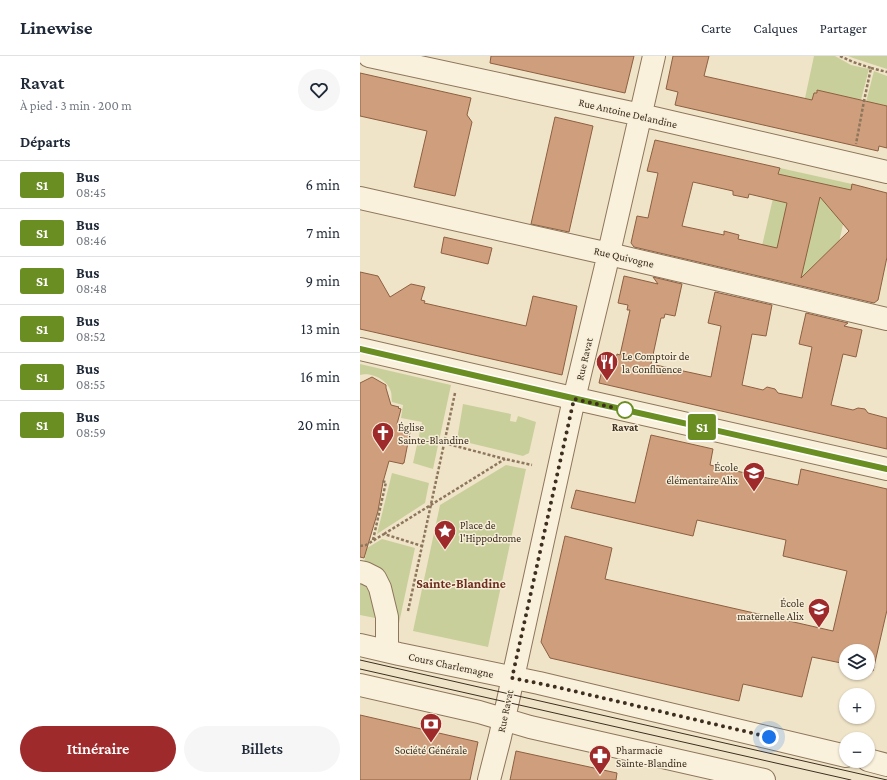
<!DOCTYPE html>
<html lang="fr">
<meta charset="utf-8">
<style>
:root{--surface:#fff;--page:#f6f6f7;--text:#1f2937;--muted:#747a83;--line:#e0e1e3;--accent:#9e2a2b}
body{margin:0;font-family:"Crimson Pro",serif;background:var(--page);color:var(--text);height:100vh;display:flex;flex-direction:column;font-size:15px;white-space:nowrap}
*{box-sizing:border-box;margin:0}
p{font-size:13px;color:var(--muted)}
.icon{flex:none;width:22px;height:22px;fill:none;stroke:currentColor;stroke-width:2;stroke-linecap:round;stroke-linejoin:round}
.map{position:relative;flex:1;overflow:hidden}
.panel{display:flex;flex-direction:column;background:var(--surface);width:360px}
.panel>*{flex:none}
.badge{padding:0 8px;border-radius:3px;font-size:14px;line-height:26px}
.controls{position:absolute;left:479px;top:588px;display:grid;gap:8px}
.controls a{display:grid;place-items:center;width:36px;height:36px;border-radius:50%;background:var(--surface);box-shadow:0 1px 3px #0004;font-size:20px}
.you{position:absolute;width:20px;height:20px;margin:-10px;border:3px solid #fff;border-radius:50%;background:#1a73e8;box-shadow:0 0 0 6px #1a73e833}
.map>.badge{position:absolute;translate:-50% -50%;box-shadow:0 0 0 2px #fff}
h2{padding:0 20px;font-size:15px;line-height:36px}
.round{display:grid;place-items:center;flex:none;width:42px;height:42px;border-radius:21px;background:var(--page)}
.overview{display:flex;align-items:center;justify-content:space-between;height:68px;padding:0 20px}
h1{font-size:19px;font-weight:600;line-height:30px}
.cta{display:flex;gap:8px;margin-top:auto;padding:8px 20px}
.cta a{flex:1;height:46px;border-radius:24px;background:var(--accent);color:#fff;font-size:16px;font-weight:600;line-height:46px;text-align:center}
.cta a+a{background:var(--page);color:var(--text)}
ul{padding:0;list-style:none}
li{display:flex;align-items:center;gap:12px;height:48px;padding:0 20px;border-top:1px solid var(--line)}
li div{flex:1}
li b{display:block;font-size:15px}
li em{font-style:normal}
li .badge{min-width:44px;font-weight:700;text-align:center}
header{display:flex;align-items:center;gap:24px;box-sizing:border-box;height:56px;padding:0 20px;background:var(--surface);border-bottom:1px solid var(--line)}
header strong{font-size:19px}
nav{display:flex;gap:22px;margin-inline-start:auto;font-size:14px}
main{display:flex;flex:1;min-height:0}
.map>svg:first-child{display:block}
</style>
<header>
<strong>Linewise</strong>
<nav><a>Carte</a><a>Calques</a><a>Partager</a></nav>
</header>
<main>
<section class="panel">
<div class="overview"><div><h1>Ravat</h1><p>À pied · 3 min · 200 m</p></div><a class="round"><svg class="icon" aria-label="heart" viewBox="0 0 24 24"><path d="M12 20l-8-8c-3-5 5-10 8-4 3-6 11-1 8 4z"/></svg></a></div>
<h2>Départs</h2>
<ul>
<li><span class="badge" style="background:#6b8e23;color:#fff">S1</span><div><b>Bus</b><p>08:45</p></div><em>6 min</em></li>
<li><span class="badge" style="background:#6b8e23;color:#fff">S1</span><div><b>Bus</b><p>08:46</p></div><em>7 min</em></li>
<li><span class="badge" style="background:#6b8e23;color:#fff">S1</span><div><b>Bus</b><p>08:48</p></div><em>9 min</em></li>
<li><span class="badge" style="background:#6b8e23;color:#fff">S1</span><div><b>Bus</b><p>08:52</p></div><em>13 min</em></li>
<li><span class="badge" style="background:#6b8e23;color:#fff">S1</span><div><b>Bus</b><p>08:55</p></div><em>16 min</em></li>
<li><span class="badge" style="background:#6b8e23;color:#fff">S1</span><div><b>Bus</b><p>08:59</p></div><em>20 min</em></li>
</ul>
<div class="cta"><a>Itinéraire</a><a>Billets</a></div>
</section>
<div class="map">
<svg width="527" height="724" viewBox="0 0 527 724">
<rect width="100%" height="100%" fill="#f0e4c8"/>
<path fill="#c9cf9b" d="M 454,0 L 475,0 L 491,9 L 509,13 L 501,44 L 457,35 L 457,37 L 454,37 L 452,44 L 445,42 Z
M 488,0 L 527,0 L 527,13 L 493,2 Z
M 514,15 L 527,20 L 527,50 L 506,46 Z
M 420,112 L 492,128 L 468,236 L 456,233 L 457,225 L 436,221 L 419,220 L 418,225 L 395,220 Z
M 0,308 L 91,329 L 73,413 L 53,407 L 62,366 L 41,362 L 43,349 L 32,346 C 31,343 32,339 31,336 C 28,324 11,316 0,319 Z
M 103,348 L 151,358 L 150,365 L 156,366 L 158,360 L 176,366 L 169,397 L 163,400 L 97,384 Z
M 146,409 L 166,413 L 128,591 L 53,575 L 80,449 Z
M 32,417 L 69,427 L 65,447 L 17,478 Z
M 22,483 L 55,492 L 38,572 L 3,511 L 7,492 Z
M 0,524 L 6,526 L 20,563 L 0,559 Z"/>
<path fill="#cf9f7d" stroke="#8d5f41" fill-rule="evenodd" d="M 131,0 L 274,0 L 265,37 L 130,7 Z
M 313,0 L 349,0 L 344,20 L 452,44 L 454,37 L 457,37 L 457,34 L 527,50 L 527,92 L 519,90 L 518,95 L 315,49 L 318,36 L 306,33 Z
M 0,17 L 111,42 L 107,59 L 112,66 L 95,140 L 54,131 L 67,75 L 0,60 Z
M 195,61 L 233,70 L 209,176 L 171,168 Z
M 295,84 L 420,112 L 418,118 L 491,134 L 492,128 L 527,137 L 527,201 L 518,244 L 514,247 L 274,191 L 271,187 L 277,160 L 288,162 L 298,117 L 287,115 ZM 333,126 L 373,135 L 373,139 L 388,142 L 389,138 L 427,147 L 417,192 L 378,183 L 379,179 L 364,175 L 364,179 L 322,170 ZM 460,141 L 489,175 L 441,222 Z
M 84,181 L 132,192 L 128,208 L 81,197 Z
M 0,216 L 18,220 L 30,241 L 51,228 L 65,231 L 61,244 L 65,245 L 64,247 L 166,270 L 173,240 L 217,250 L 202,319 L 0,273 Z
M 264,220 L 298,228 L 293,221 L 322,228 L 315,260 L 305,258 L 304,262 L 301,262 L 291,308 L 351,321 L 361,270 L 348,267 L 355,236 L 412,249 L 406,280 L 392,278 L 382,329 L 403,334 L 407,331 L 415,333 L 418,337 L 442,342 L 452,291 L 439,288 L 446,257 L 488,267 L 484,270 L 502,274 L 496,301 L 483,298 L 471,349 L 493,354 L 498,352 L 505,353 L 508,357 L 527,362 L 527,393 L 239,327 L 245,301 L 256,303 L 257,298 L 260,299 L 270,254 L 267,254 L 268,249 L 258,247 Z
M 12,321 L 26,329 L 26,332 L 31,349 L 39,351 L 38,352 L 41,353 L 37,368 L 51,371 L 44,407 L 43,407 L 43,408 L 29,405 L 23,426 L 18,455 L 4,502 L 0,501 L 0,327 Z
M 291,379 L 353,393 L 350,409 L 438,429 L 441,413 L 527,433 L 527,554 L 513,615 L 508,613 L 508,595 L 486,595 L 486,608 L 452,601 L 442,641 L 383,628 L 379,645 L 190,602 L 181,586 L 205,480 L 252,492 L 245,523 L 473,575 L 487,515 L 423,500 L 426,484 L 337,464 L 333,480 L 211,452 L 216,434 L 275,447 Z
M 0,659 L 118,686 L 110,724 L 0,724 Z
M 156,695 L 257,717 L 256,724 L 150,724 Z"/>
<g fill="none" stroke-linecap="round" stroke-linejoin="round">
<g stroke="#8d765c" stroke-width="24">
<path id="minor" d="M 9,0 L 281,59 L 527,116
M 0,142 L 249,198 L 527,263
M 0,293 L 208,341 L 527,413
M 0,516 L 5,517 L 15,522 L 20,532 L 27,561 L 27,595
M 0,589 L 39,598 L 179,627 L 486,700
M 0,629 L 119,656 L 170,671 L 404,724
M 508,704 L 527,709
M 129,724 L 140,681 L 214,343 L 245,214 L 294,0"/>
</g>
<path stroke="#8d765c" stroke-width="2.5" stroke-dasharray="3 2" stroke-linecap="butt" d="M 480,0 L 493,6 L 511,12 L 504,45 L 496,88
M 511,12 L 527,16
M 84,387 L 145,403 L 172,409
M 24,478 L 145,403
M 13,484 L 26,426 L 21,425
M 0,490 L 6,489 L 24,478 L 62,490
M 48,555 L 95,337"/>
<use href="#minor" stroke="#faf1dc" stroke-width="22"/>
<path stroke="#3d2e20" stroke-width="1" d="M 0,604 L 527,724
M 0,613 L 491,724"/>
</g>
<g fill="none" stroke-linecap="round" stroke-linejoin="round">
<g stroke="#fff" stroke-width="9">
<path id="line" d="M 0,293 L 208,341 L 527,413"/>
</g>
<use href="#line" stroke="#6b8e23" stroke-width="6"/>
<path stroke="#3d2e20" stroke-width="4" stroke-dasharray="0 7.2" d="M 265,354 L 214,343 L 152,622 L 192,630 L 409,681"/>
</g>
<defs>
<g id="restaurant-pin" transform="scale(1.15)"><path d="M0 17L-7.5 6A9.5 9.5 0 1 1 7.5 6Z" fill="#9e2a2b" stroke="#f7eed8"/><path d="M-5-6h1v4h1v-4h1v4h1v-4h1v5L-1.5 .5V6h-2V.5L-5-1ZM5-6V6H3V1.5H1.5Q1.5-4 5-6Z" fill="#fff"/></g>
<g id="church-pin" transform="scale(1.15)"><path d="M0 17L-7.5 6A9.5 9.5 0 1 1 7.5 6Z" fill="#9e2a2b" stroke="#f7eed8"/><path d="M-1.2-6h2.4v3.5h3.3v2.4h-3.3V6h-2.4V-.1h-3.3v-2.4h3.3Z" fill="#fff"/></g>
<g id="school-pin" transform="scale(1.15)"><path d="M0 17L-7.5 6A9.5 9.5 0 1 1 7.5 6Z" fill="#9e2a2b" stroke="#f7eed8"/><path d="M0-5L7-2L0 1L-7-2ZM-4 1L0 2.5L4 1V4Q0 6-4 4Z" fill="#fff"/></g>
<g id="sight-pin" transform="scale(1.15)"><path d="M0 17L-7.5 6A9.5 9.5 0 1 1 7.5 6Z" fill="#9e2a2b" stroke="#f7eed8"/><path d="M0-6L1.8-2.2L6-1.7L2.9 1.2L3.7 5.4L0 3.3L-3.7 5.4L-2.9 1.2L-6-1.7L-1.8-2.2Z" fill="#fff"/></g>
<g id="bank-pin" transform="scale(1.15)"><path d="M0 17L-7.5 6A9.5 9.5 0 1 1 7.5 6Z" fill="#9e2a2b" stroke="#f7eed8"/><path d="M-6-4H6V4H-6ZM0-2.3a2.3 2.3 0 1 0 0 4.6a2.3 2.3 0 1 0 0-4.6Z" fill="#fff"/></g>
<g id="pharmacy-pin" transform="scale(1.15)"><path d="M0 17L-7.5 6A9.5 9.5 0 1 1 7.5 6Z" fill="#9e2a2b" stroke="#f7eed8"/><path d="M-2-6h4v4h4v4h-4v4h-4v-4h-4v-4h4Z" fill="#fff"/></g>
</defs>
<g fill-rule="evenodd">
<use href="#restaurant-pin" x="247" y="306"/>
<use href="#church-pin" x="23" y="377"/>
<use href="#school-pin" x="394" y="417"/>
<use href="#sight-pin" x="85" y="475"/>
<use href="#school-pin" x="459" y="553"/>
<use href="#bank-pin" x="71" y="668"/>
<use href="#pharmacy-pin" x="240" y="700"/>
</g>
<circle fill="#fff" stroke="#6b8e23" stroke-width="2" cx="265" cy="354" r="8"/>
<g text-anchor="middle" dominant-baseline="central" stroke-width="3" stroke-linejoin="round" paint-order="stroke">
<g font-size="11" fill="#3d2e20" stroke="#f7eed8">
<text transform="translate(268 57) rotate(13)">Rue Antoine Delandine</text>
<text transform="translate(264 201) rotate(13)">Rue Quivogne</text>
<text transform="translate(224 303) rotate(-77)">Rue Ravat</text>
<text transform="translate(91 609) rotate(12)">Cours Charlemagne</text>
<text transform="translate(145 655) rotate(-78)">Rue Ravat</text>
</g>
<g font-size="11" fill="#3d2e20" stroke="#f7eed8" text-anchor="start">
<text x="262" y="300">Le Comptoir de<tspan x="262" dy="13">la Confluence</tspan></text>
<text x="38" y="371">Église<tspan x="38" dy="13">Sainte-Blandine</tspan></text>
<text x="378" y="411" text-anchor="end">École<tspan x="378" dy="13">élémentaire Alix</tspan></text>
<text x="100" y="469">Place de<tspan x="100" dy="13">l'Hippodrome</tspan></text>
<text x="444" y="547" text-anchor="end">École<tspan x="444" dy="13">maternelle Alix</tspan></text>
<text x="71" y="694" text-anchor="middle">Société Générale</text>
<text x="256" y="694">Pharmacie<tspan x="256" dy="13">Sainte-Blandine</tspan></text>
</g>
<g font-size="11" font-weight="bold" fill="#3d2e20" stroke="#f7eed8">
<text x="265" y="371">Ravat</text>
</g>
<g font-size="13" font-weight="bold" fill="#6b2e1e" stroke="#f7eed8">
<text x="101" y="527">Sainte-Blandine</text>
</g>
</g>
</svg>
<div class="controls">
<a><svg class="icon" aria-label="layers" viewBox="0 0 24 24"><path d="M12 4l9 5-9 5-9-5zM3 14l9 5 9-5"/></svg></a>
<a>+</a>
<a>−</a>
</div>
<div class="you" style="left:409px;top:681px"></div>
<b class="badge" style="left:342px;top:371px;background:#6b8e23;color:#fff">S1</b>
</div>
</main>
